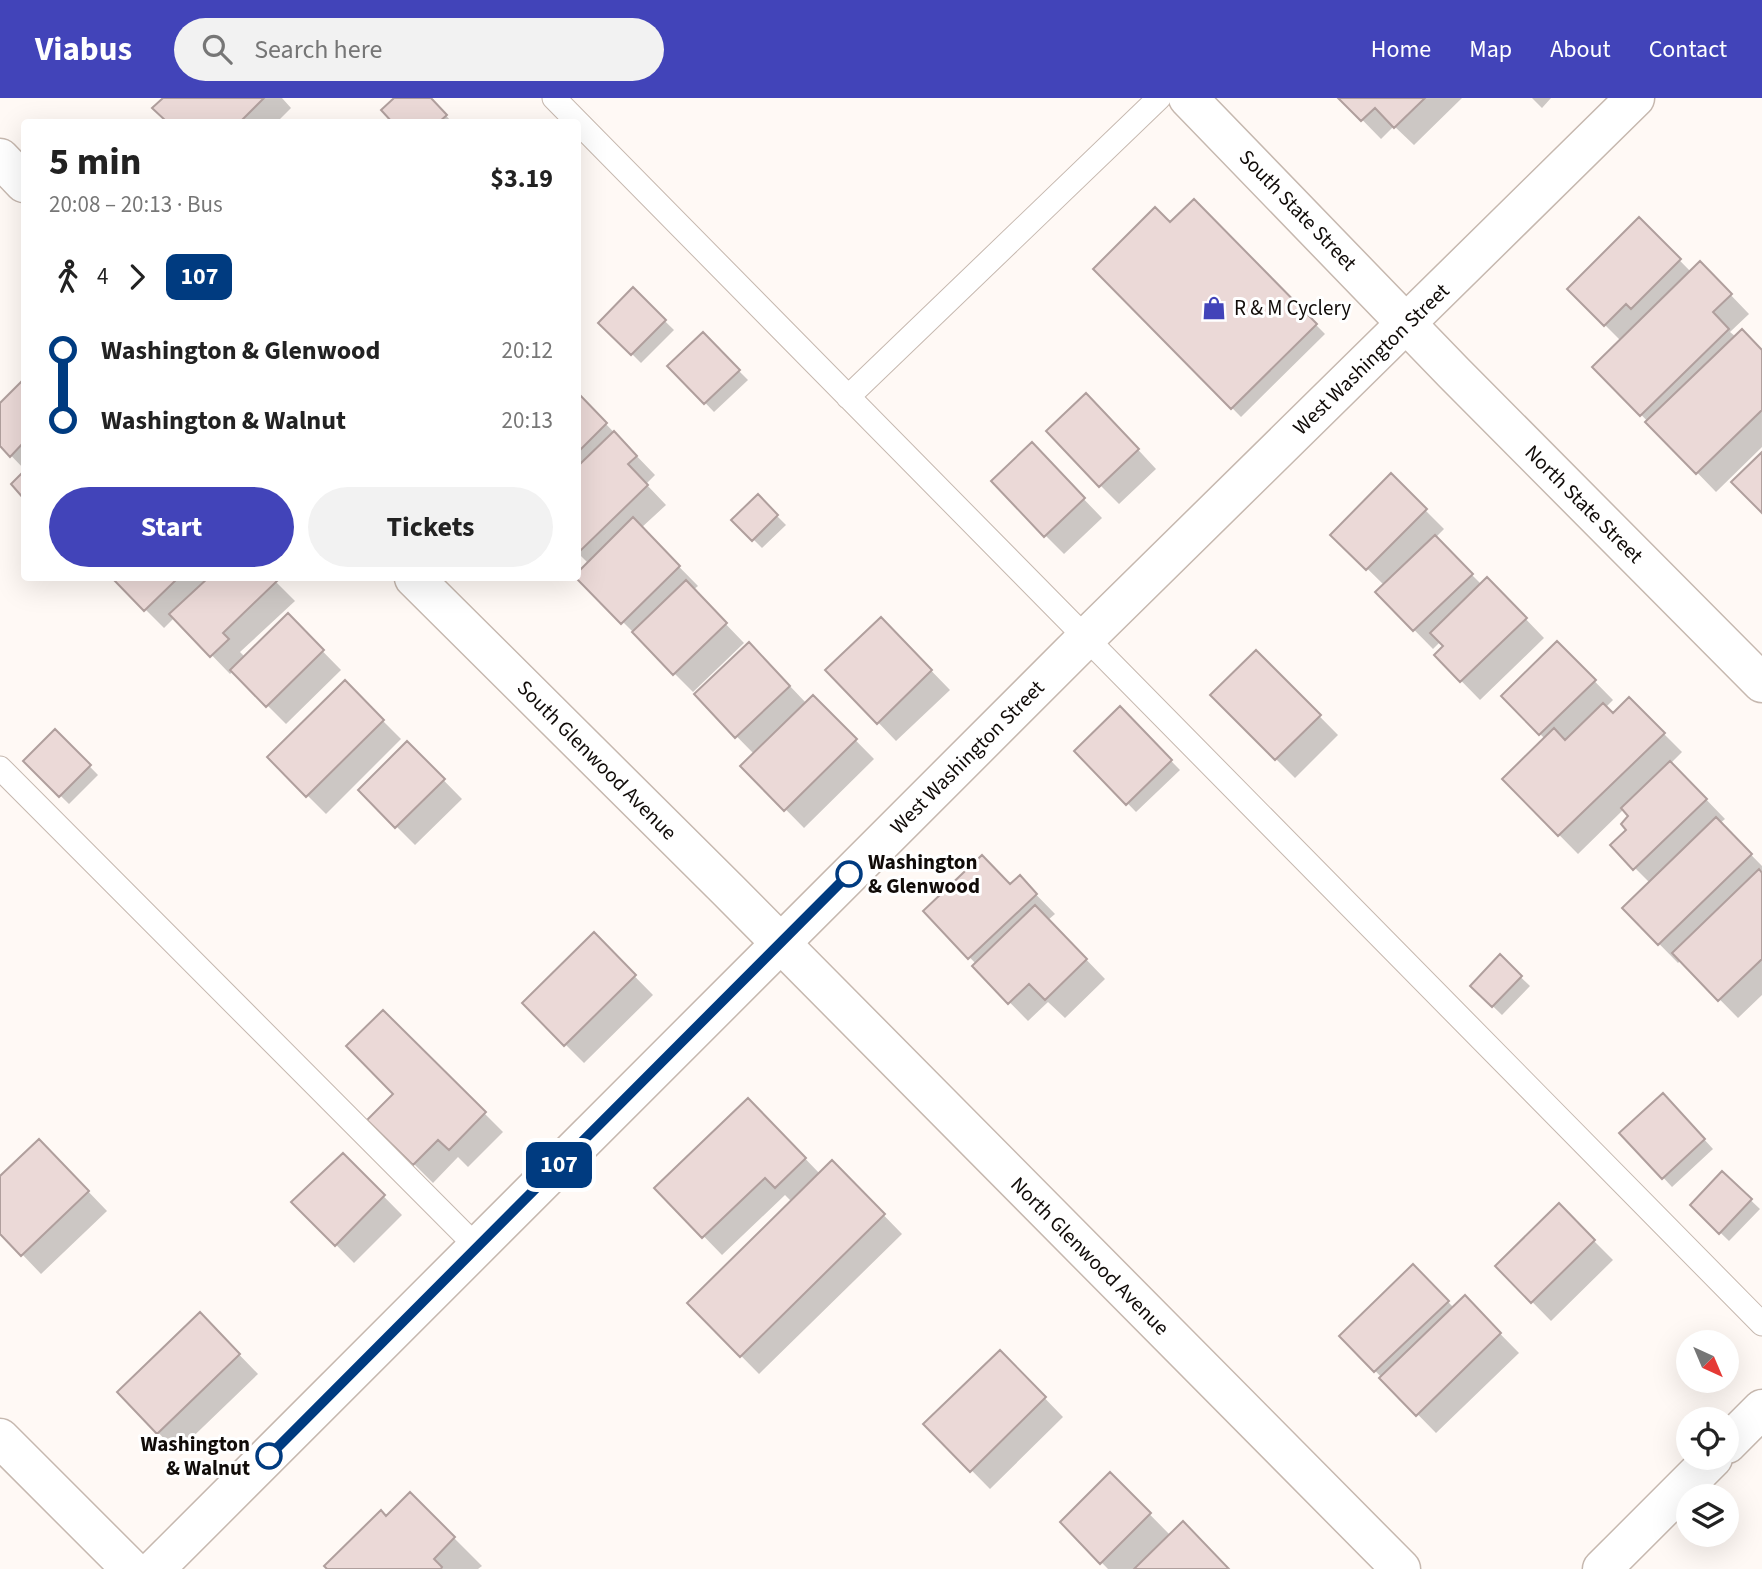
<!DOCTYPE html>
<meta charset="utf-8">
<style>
:root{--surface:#fff;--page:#f2f2f2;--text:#222;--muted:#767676;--accent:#4244b9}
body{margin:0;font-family:"Source Sans 3",sans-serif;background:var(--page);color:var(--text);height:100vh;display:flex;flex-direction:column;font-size:26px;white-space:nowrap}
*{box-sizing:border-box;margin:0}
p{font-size:23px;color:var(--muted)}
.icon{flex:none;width:38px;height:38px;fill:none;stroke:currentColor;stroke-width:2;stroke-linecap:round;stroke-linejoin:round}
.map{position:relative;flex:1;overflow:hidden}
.panel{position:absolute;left:21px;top:21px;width:560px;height:462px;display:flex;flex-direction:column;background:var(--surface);border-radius:7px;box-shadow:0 7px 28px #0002}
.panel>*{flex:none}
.badge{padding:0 14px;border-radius:10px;font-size:24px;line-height:46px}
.needle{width:46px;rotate:136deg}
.fabs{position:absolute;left:1676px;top:1232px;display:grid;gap:14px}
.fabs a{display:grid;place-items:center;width:63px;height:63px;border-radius:50%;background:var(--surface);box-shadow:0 7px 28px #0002;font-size:35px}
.map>.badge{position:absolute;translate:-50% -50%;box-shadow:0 0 0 4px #fff}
.legs{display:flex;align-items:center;gap:10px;height:77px;padding:0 28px;font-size:23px}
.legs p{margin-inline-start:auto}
.head{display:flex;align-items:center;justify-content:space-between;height:119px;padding:0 28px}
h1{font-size:38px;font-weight:700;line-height:52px}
.cta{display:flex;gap:14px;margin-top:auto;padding:14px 28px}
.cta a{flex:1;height:80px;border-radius:42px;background:var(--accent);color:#fff;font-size:28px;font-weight:700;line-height:80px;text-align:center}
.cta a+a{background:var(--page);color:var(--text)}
ul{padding:0 28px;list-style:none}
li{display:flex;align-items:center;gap:24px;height:70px;font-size:26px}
li i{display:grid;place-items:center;width:10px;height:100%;margin:0 9px;background:currentColor}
li i::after{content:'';width:18px;height:18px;margin:-9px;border:5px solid;border-radius:50%;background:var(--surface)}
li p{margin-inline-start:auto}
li:first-child i{background:linear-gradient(#0000 50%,currentColor 0)}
li:last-child i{background:linear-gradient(currentColor 50%,#0000 0)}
header{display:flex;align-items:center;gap:42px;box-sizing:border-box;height:98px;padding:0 35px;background:var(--accent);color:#fff}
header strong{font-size:33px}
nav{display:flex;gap:38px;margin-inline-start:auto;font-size:24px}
.search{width:490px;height:63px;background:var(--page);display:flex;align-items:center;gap:18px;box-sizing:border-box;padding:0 24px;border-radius:38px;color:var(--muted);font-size:26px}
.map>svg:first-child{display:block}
</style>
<header>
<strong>Viabus</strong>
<div class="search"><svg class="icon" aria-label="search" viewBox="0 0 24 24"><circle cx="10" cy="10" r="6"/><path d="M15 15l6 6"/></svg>Search here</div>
<nav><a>Home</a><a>Map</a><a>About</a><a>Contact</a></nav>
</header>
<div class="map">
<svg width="1762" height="1471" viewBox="0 0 1762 1471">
<rect width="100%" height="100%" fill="#fff9f5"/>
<path fill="#0003" d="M 165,0 L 282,0 L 291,10 L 277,24 L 169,24 L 155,10 Z
M 396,0 L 429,0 L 452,24 L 395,24 L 383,12 Z
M 1341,0 L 1462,0 L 1414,47 L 1394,28 L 1381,41 Z
M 1532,0 L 1551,0 L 1542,10 Z
M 1194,104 L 1325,236 L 1241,319 L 1095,171 L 1170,127 Z
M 1639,121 L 1691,174 L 1700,165 L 1749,216 L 1730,234 L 1736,239 L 1762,254 L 1762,349 L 1716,394 L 1595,269 L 1621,243 L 1569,191 Z
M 633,192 L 674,232 L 641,265 L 601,225 Z
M 703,237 L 748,282 L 714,314 L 670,268 Z
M 24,283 L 24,371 L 0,346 L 0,307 Z
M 578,297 L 655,377 L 646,386 L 666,407 L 641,430 L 698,488 L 693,492 L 744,545 L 693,594 L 578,479 L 589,466 L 578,455 Z
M 1105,316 L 1156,371 L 1119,406 L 1100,387 Z
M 1050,366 L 1102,420 L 1064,456 L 1045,437 Z
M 1391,378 L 1444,431 L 1435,440 L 1482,487 L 1487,481 L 1544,540 L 1480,602 L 1436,557 L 1445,548 L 1441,543 L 1433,551 L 1377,494 L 1384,487 L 1333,437 Z
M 758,399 L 786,427 L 762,450 L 734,422 Z
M 114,480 L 272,480 L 295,503 L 240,554 L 245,559 L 288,518 L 341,572 L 286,626 L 233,573 L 230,576 L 175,519 L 164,530 Z
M 881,521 L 950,592 L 896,643 L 828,572 Z
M 1557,545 L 1613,602 L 1605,610 L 1613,618 L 1629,601 L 1682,654 L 1671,665 L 1725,721 L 1720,725 L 1762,768 L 1762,897 L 1738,920 L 1681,862 L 1678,865 L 1624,810 L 1650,785 L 1612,747 L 1629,732 L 1631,718 L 1624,711 L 1578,756 L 1504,681 L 1545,641 L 1503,598 Z
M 1256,554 L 1338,637 L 1295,680 L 1212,597 Z
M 768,565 L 807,606 L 813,599 L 874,661 L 804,730 L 743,668 L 755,657 L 696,597 Z
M 345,585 L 401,641 L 326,716 L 269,659 Z
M 1120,611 L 1180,672 L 1136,714 L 1077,653 Z
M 55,633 L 98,677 L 69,706 L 25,663 Z
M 407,645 L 462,701 L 415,747 L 360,692 Z
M 1020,780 L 1055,816 L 1048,822 L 1105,881 L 1065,920 L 1048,904 L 1028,923 L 974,868 L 976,866 L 926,813 L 1010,788 Z
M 594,837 L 653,897 L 584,965 L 524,905 Z
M 1500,859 L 1530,888 L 1502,917 L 1472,888 Z
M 383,914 L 503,1034 L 468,1069 L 458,1059 L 433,1085 L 370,1022 L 396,996 Z
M 1672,1006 L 1713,1051 L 1672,1089 L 1622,1035 Z
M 767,1021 L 820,1076 L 832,1064 L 902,1136 L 759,1276 L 689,1205 L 792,1104 L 785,1097 L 722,1157 L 657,1090 Z
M 343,1057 L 402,1117 L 354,1165 L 294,1104 Z
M 58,1062 L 107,1113 L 41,1176 L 0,1133 L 0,1081 Z
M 1722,1075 L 1760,1111 L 1729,1143 L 1692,1107 Z
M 1559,1108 L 1613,1162 L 1551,1223 L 1497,1168 Z
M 1413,1168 L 1454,1210 L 1465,1200 L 1519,1255 L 1436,1335 L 1341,1238 Z
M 200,1216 L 258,1276 L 177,1354 L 119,1294 Z
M 1000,1254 L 1063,1319 L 990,1391 L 926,1326 Z
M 1110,1376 L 1171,1438 L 1228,1471 L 1108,1471 L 1062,1424 Z
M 410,1396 L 482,1468 L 478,1471 L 329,1471 L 386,1420 Z"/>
<path fill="#ebd9d7" stroke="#b09f9d" stroke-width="2" d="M 163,0 L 264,0 L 240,24 L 167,24 L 152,10 Z
M 394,0 L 431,0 L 447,17 L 439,24 L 392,24 L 381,12 Z
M 1338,0 L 1425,0 L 1394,30 L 1375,10 L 1361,23 Z
M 1194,101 L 1317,226 L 1231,311 L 1093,171 L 1155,109 L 1170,124 Z
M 1639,119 L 1681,161 L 1631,211 L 1626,206 L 1604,228 L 1567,191 Z
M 1700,163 L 1732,196 L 1713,214 L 1729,231 L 1640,318 L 1592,269 Z
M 633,189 L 666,222 L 631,257 L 598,225 Z
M 1742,231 L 1762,252 L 1762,312 L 1696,376 L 1645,324 Z
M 703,234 L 740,272 L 704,306 L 667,268 Z
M 24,281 L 24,344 L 10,359 L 0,348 L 0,305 Z
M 578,295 L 607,325 L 578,354 Z
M 1086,295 L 1139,351 L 1099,389 L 1046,333 Z
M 614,333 L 637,358 L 628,366 L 648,387 L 578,455 L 578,368 Z
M 1032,344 L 1085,400 L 1044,439 L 991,383 Z
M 1762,354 L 1762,415 L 1731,384 Z
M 24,373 L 24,401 L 11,386 Z
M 1391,375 L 1427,411 L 1366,472 L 1330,437 Z
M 758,396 L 778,417 L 752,443 L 731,422 Z
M 633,419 L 680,468 L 621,526 L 576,480 L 578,480 L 578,474 Z
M 1435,437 L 1473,476 L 1413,533 L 1375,494 Z
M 1487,479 L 1527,520 L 1460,584 L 1434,557 L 1443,548 L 1430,535 Z
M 112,480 L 178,480 L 144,513 Z
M 208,480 L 274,480 L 277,483 L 223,535 L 229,541 L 210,559 L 169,516 Z
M 686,482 L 727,525 L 673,577 L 632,534 Z
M 288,515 L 324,552 L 266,609 L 230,572 Z
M 881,519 L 932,572 L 877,626 L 825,572 Z
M 1557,543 L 1596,582 L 1539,637 L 1501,598 Z
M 749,544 L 790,588 L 735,640 L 694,596 Z
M 1256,552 L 1321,617 L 1275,662 L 1210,597 Z
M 345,582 L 384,622 L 306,699 L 267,659 Z
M 813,597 L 857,641 L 784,713 L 740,668 Z
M 1629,599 L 1665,635 L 1558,738 L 1502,681 L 1554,630 L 1565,642 L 1603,605 L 1613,615 Z
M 1120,608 L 1172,662 L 1126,707 L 1074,653 Z
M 55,631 L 91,667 L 59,699 L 23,663 Z
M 407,643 L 445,681 L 395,730 L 358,692 Z
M 1670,663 L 1707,701 L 1633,772 L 1610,747 L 1626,732 L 1621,726 L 1628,718 L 1621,710 Z
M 1716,719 L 1752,756 L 1658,847 L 1622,810 Z
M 982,757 L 1010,786 L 1020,777 L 1037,796 L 968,861 L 923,813 Z
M 1759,771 L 1762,775 L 1762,861 L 1718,903 L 1672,855 Z
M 1035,807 L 1087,861 L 1045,902 L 1029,886 L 1008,906 L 972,868 Z
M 594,834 L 636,877 L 564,948 L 522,905 Z
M 1500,856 L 1522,878 L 1492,909 L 1470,888 Z
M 383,912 L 486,1014 L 449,1052 L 438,1042 L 413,1067 L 367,1022 L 393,996 L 346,948 Z
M 1663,995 L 1705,1041 L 1662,1081 L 1619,1035 Z
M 748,1000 L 806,1060 L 775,1090 L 765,1080 L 702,1140 L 654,1090 Z
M 39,1041 L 89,1093 L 21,1158 L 0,1136 L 0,1078 Z
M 343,1055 L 385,1097 L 335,1148 L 291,1104 Z
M 832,1062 L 885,1116 L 740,1259 L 687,1205 Z
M 1722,1073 L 1752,1101 L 1719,1136 L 1690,1107 Z
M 1559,1105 L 1595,1142 L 1531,1205 L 1495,1168 Z
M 1413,1166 L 1449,1203 L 1374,1274 L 1339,1238 Z
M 1465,1197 L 1501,1235 L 1416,1318 L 1379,1280 Z
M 200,1214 L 240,1256 L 157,1336 L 117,1294 Z
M 1000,1252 L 1046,1299 L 970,1374 L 923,1326 Z
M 1110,1374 L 1151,1415 L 1100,1466 L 1060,1424 Z
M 410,1394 L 455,1439 L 434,1461 L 442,1469 L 441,1471 L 327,1471 L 324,1468 L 381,1412 L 386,1418 Z
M 1183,1423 L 1229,1471 L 1134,1471 Z"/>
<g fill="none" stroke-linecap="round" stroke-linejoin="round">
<g stroke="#c6b8af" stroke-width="25">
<path id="lane" d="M 554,0 L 1762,1226
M 848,299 L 1159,0
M 0,670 L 477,1149"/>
</g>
<g stroke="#c6b8af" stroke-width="41">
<path id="street" d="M 1188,0 L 1454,275 L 1762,585
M 0,60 L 24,85
M 414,480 L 728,792 L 1401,1471
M 1727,1346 L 1762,1311
M 1602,1471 L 1713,1360"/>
</g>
<g stroke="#c6b8af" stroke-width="41">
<path id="secondary" d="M 0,1340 L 131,1471
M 155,1471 L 1087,539 L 1635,0"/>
</g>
<use href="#lane" stroke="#fff" stroke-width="23"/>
<use href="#street" stroke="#fff" stroke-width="38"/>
<use href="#secondary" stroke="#fff" stroke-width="38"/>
</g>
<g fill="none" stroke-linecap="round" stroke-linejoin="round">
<g stroke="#fff" stroke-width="16">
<path id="line-1" d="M 269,1358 L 849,776"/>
</g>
<use href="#line-1" stroke="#003b80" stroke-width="10"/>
</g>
<defs>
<g id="shop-bare" transform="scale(1.89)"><path d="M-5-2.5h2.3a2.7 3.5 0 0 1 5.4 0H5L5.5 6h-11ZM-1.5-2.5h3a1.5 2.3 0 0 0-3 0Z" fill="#4244b9" stroke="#fff" stroke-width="2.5" paint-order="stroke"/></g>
</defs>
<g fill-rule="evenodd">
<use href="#shop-bare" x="1214" y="210"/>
</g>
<g fill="#fff" stroke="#003b80" stroke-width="3.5">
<circle cx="849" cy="776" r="12"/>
<circle cx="269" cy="1358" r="12"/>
</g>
<g text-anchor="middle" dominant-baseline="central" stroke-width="6" stroke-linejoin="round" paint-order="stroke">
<g font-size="21" fill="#110c09" stroke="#fff">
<text transform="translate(1298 112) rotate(46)">South State Street</text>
<text transform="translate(1371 261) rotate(-44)">West Washington Street</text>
<text transform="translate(1584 406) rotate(45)">North State Street</text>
<text transform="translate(967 659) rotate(-45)">West Washington Street</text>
<text transform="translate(597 662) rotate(45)">South Glenwood Avenue</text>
<text transform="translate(1090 1158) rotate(45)">North Glenwood Avenue</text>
</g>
<g font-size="21" fill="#110c09" stroke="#fff" text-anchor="start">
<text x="1234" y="210">R &amp; M Cyclery</text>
</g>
<g font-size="21" font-weight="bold" fill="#110c09" stroke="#fff" text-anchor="start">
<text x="868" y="764">Washington<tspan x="868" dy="24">&amp; Glenwood</tspan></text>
<text x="250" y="1346" text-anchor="end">Washington<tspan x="250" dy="24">&amp; Walnut</tspan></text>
</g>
</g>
</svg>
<div class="fabs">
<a><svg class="needle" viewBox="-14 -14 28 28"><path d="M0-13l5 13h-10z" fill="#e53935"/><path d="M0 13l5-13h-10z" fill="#767676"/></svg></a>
<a><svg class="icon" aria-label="locate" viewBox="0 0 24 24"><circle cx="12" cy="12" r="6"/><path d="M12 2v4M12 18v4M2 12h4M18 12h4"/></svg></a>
<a><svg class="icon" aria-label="layers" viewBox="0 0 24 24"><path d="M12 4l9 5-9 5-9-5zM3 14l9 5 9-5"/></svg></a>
</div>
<b class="badge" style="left:559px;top:1067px;background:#003b80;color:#fff">107</b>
<section class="panel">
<div class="head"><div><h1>5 min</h1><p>20:08 – 20:13 · Bus</p></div><b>$3.19</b></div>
<div class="legs"><svg class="icon" aria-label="walk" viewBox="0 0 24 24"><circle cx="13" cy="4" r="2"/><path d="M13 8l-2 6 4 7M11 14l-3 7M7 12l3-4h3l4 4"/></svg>4<svg class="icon" aria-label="forward" viewBox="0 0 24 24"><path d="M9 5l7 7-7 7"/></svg><b class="badge" style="background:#003b80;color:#fff">107</b></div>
<ul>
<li><i style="color:#003b80"></i><b>Washington &amp; Glenwood</b><p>20:12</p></li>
<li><i style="color:#003b80"></i><b>Washington &amp; Walnut</b><p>20:13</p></li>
</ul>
<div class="cta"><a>Start</a><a>Tickets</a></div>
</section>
</div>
